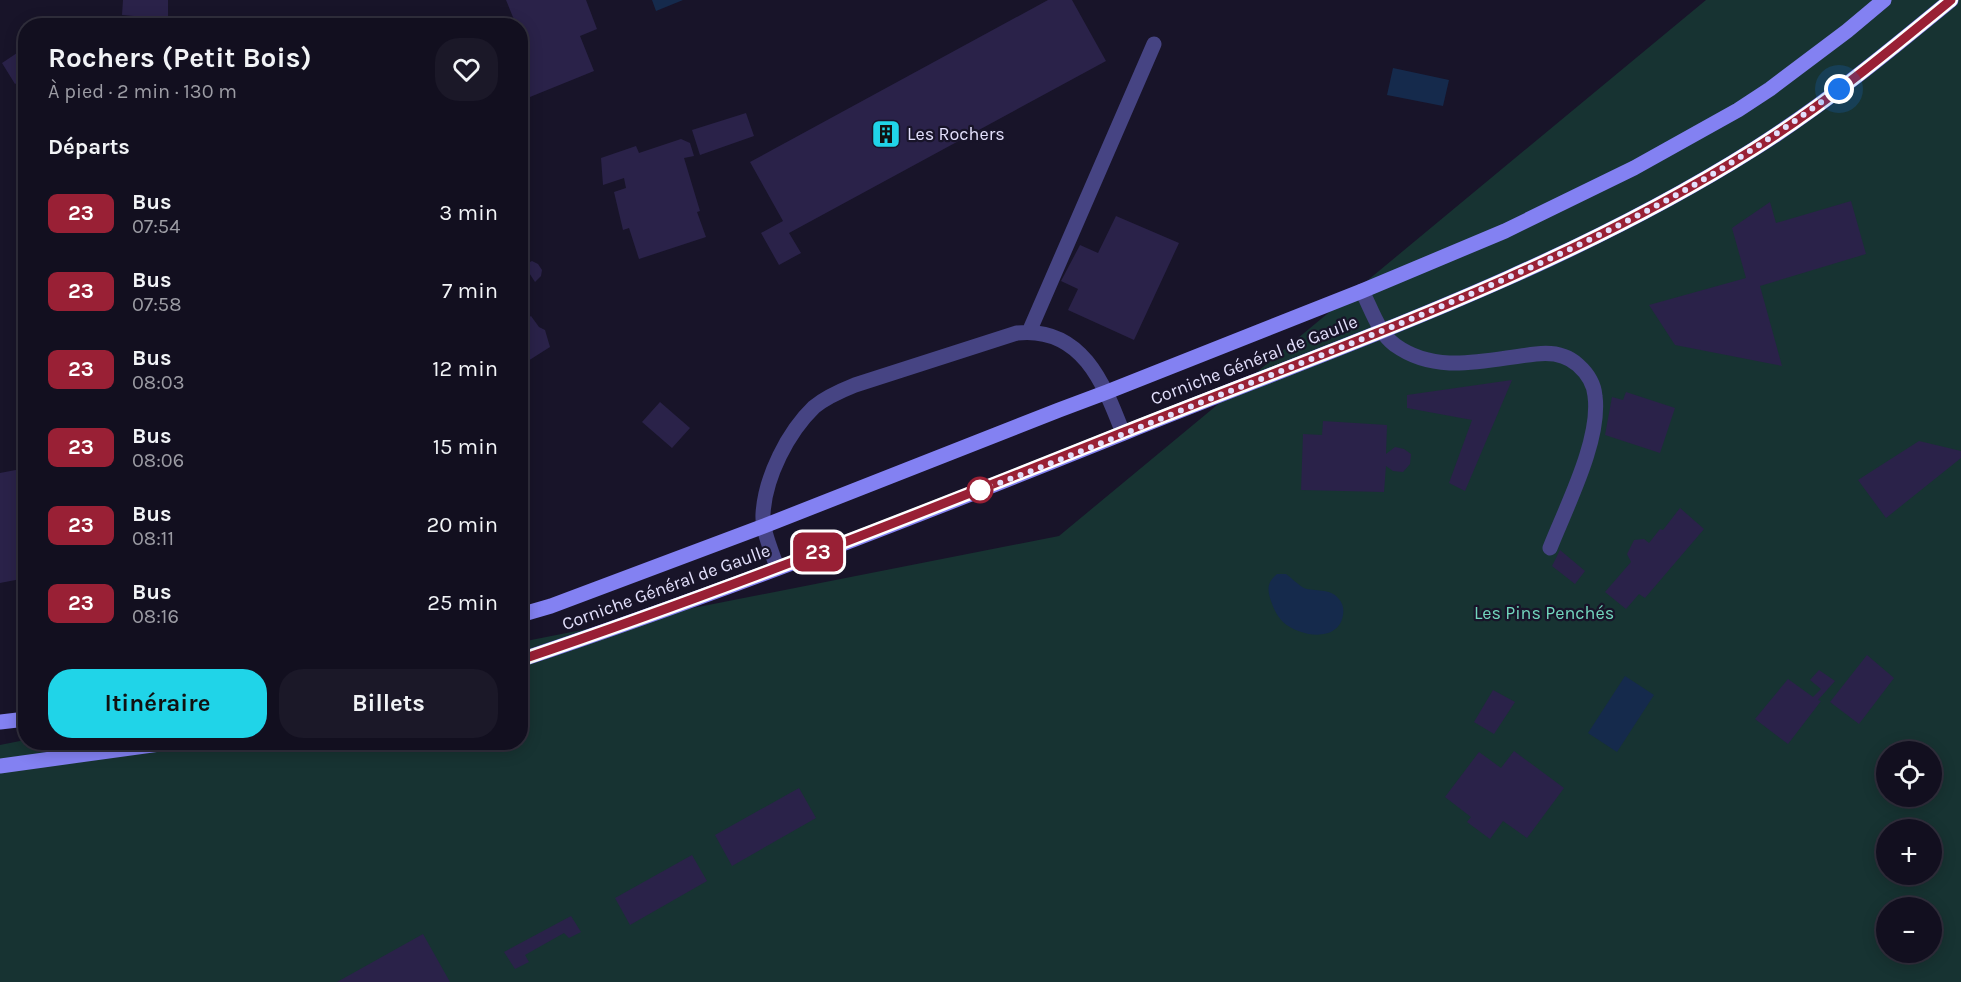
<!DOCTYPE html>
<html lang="fr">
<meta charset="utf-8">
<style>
:root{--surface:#120f1f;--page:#1b1828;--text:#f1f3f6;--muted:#9c9ca4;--line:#312f3d;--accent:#20d4e8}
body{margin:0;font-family:Karla,sans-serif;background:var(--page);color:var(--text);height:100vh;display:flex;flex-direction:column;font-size:22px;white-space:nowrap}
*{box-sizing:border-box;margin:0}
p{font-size:20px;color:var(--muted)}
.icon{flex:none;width:33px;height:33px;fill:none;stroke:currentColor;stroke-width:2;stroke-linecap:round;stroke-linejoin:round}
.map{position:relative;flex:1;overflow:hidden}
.details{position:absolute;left:18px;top:18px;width:510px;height:732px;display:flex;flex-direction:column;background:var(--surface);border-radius:24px;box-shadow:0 3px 15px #0003,0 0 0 2px var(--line)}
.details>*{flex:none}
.badge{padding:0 12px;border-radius:9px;font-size:21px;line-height:39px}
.buttons{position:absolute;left:1876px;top:741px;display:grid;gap:12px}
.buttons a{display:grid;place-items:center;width:66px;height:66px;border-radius:50%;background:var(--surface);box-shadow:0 3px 15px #0003,0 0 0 2px var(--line);font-size:30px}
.you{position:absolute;width:30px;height:30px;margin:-15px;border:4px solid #fff;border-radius:50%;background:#1a73e8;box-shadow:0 0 0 9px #1a73e833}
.map>.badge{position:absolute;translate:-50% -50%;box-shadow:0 0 0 3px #fff}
h2{padding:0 30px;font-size:22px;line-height:54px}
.round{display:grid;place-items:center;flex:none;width:63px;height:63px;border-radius:24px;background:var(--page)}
.headline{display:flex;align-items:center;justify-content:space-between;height:102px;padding:0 30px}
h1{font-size:28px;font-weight:700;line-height:45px}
.primary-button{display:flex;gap:12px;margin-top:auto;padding:12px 30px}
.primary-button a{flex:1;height:69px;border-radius:24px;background:var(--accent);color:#111;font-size:24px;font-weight:700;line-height:69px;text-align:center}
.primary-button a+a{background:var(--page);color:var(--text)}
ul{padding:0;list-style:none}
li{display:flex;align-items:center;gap:18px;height:78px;padding:0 30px}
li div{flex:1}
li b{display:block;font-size:22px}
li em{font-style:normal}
li .badge{min-width:66px;font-weight:700;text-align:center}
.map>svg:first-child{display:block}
</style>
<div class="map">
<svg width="1961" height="982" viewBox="0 0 1961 982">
<rect width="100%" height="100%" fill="#181429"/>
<path fill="#173332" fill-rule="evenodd" d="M 1706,0 L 1961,0 L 1961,982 L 0,982 L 0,745 L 25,740 L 26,742 L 520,742 L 521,642 L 1059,536 ZM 1887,752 L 1932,752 L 1932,796 L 1887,796 ZM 1887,830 L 1932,830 L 1932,874 L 1887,874 ZM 1887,908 L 1932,908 L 1932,952 L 1887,952 Z"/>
<path fill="#152a4c" d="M 652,0 L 683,0 L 656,11 Z
M 1393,68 L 1449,80 L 1443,106 L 1387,95 Z
M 1277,574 L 1286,574 C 1292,578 1298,585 1304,588 C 1315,592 1330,588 1338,598 C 1343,603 1344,609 1343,615 C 1339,643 1299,637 1283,622 C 1276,615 1273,607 1270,598 C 1267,587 1268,582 1277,574 Z
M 1625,676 L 1654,695 L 1617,752 L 1588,733 Z"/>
<path fill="#2a2249" d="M 123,0 L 168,0 L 168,19 L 122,15 Z
M 506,0 L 586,0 L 597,29 L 580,36 L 594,71 L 525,99 L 520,85 L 520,67 L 523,66 L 520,60 L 520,26 L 507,26 L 515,22 Z
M 1048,0 L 1072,0 L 1106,61 L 789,233 L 801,253 L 779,265 L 761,233 L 783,221 L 750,162 Z
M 260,16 L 261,26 L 192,26 L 191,23 Z
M 17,53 L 26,67 L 26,77 L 15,84 L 2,63 Z
M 746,113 L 754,136 L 700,155 L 692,130 Z
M 681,139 L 690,143 L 694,156 L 684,158 L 700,211 L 697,212 L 706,237 L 639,259 L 629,228 L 623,230 L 614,192 L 626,188 L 624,178 L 603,185 L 601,158 L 636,146 L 639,153 Z
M 1851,201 L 1866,254 L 1760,286 L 1782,366 L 1675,345 L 1649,305 L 1746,278 L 1732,228 L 1770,202 L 1776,223 Z
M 1116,216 L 1179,243 L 1134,340 L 1068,310 L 1078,289 L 1061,281 L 1080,245 L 1098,253 Z
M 532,261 L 538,264 L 542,270 L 541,276 L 535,282 L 524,265 Z
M 531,316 L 539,327 L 545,330 L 550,347 L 520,366 L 520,323 Z
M 1512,380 L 1465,491 L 1449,483 L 1472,420 L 1407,408 L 1407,395 Z
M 1626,392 L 1675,408 L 1660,453 L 1605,435 L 1612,397 L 1623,400 Z
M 660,402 L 690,428 L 672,448 L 642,422 Z
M 1323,421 L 1387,425 L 1386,454 L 1395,447 L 1404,449 L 1411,454 L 1410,464 L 1403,472 L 1393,471 L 1386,466 L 1384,492 L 1301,490 L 1303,434 L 1322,435 Z
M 1919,441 L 1961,451 L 1961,458 L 1886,518 L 1858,480 Z
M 26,468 L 26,578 L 0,583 L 0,473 Z
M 1680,508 L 1704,529 L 1645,598 L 1639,594 L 1626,609 L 1605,592 L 1631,562 L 1627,554 L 1634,540 L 1644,539 L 1649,543 L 1660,529 L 1663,530 Z
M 1560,550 L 1585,571 L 1575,584 L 1552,566 Z
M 1867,655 L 1894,678 L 1859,724 L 1830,702 Z
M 1819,670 L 1835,681 L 1818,700 L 1821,701 L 1788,744 L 1755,719 L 1788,679 L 1813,697 L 1821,689 L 1810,680 Z
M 1493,690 L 1515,702 L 1494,734 L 1474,722 Z
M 1514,751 L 1564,788 L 1527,838 L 1503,821 L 1490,839 L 1467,822 L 1471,817 L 1445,797 L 1479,752 L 1501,768 Z
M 799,788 L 816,818 L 732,866 L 715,835 Z
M 692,855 L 707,881 L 630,925 L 615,898 Z
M 571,916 L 581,932 L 569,938 L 564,933 L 525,955 L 529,962 L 515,969 L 504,952 Z
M 423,934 L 450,982 L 337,982 Z"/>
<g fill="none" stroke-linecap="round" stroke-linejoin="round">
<path stroke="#464483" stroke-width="15" d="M 1362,291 C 1371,308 1379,334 1395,345 C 1438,376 1488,359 1536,354 C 1552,352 1566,354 1578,365 C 1587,373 1594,384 1595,396 C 1601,440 1566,507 1550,548
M 1029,332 L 1154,44
M 777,568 C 772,551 762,531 763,514 C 765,477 788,432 814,407 C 826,397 840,391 855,385 L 1017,333 C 1082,326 1104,384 1123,433"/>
<path stroke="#8381f2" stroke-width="15" d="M 520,615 L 551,606 L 764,526 L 1059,410 L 1107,392 L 1362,291 L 1505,231 L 1634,168 L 1738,110 L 1770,89 L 1847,31 L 1884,0
M 520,660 C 724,592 925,513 1124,433 C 1337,347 1559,272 1754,149 C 1824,105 1888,52 1951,0
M 0,722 L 26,719
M 0,766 L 174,742"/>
</g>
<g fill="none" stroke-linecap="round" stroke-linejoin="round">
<g stroke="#fff" stroke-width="14">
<path id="line" d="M 520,660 C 724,591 924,512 1124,432 C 1337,347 1559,272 1754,149 C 1824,105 1888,52 1951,0"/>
</g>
<use href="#line" stroke="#992035" stroke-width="9"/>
<path stroke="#e3e0fc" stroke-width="6" stroke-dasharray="0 10.8" d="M 980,490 C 1067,459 1152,421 1238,388 C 1378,333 1520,278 1654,207 C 1719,173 1780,133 1839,89"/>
</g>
<defs>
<g id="building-square" transform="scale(1.5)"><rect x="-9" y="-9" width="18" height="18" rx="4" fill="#20d4e8" stroke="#181429"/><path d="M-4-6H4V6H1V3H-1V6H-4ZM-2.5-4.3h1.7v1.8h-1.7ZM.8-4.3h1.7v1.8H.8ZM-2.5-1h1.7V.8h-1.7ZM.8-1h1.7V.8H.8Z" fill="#111"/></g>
</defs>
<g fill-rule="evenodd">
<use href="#building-square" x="886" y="134"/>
</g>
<circle fill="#fff" stroke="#992035" stroke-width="3" cx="980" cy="490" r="12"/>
<g text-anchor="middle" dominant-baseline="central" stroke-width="4.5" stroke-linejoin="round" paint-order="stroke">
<g font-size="18" fill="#e3e0fc" stroke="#181429" text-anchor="start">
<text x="907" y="134">Les Rochers</text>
</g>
<g font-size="18" fill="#e3e0fc" stroke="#181429">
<text transform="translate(1254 360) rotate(-21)">Corniche Général de Gaulle</text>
<text transform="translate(666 587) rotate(-20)">Corniche Général de Gaulle</text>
</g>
<g font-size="18" fill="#72d6bd" stroke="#181429">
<text x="1544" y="613">Les Pins Penchés</text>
</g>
</g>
</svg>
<div class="buttons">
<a><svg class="icon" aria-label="locate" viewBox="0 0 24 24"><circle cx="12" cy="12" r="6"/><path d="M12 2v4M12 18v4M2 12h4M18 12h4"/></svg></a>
<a>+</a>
<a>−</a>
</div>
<div class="you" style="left:1839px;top:89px"></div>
<b class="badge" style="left:818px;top:552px;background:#992035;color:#fff">23</b>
<section class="details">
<div class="headline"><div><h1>Rochers (Petit Bois)</h1><p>À pied · 2 min · 130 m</p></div><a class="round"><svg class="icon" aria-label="heart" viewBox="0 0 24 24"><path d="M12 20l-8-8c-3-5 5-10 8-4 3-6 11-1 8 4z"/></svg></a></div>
<h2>Départs</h2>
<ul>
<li><span class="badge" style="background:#992035;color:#fff">23</span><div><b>Bus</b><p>07:54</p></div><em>3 min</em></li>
<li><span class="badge" style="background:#992035;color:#fff">23</span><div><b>Bus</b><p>07:58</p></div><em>7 min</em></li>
<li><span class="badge" style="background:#992035;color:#fff">23</span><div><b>Bus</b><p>08:03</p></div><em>12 min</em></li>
<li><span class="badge" style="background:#992035;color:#fff">23</span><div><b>Bus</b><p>08:06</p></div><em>15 min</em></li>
<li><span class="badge" style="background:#992035;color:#fff">23</span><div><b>Bus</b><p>08:11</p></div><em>20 min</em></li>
<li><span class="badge" style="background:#992035;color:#fff">23</span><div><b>Bus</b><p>08:16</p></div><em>25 min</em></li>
</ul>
<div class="primary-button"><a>Itinéraire</a><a>Billets</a></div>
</section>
</div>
